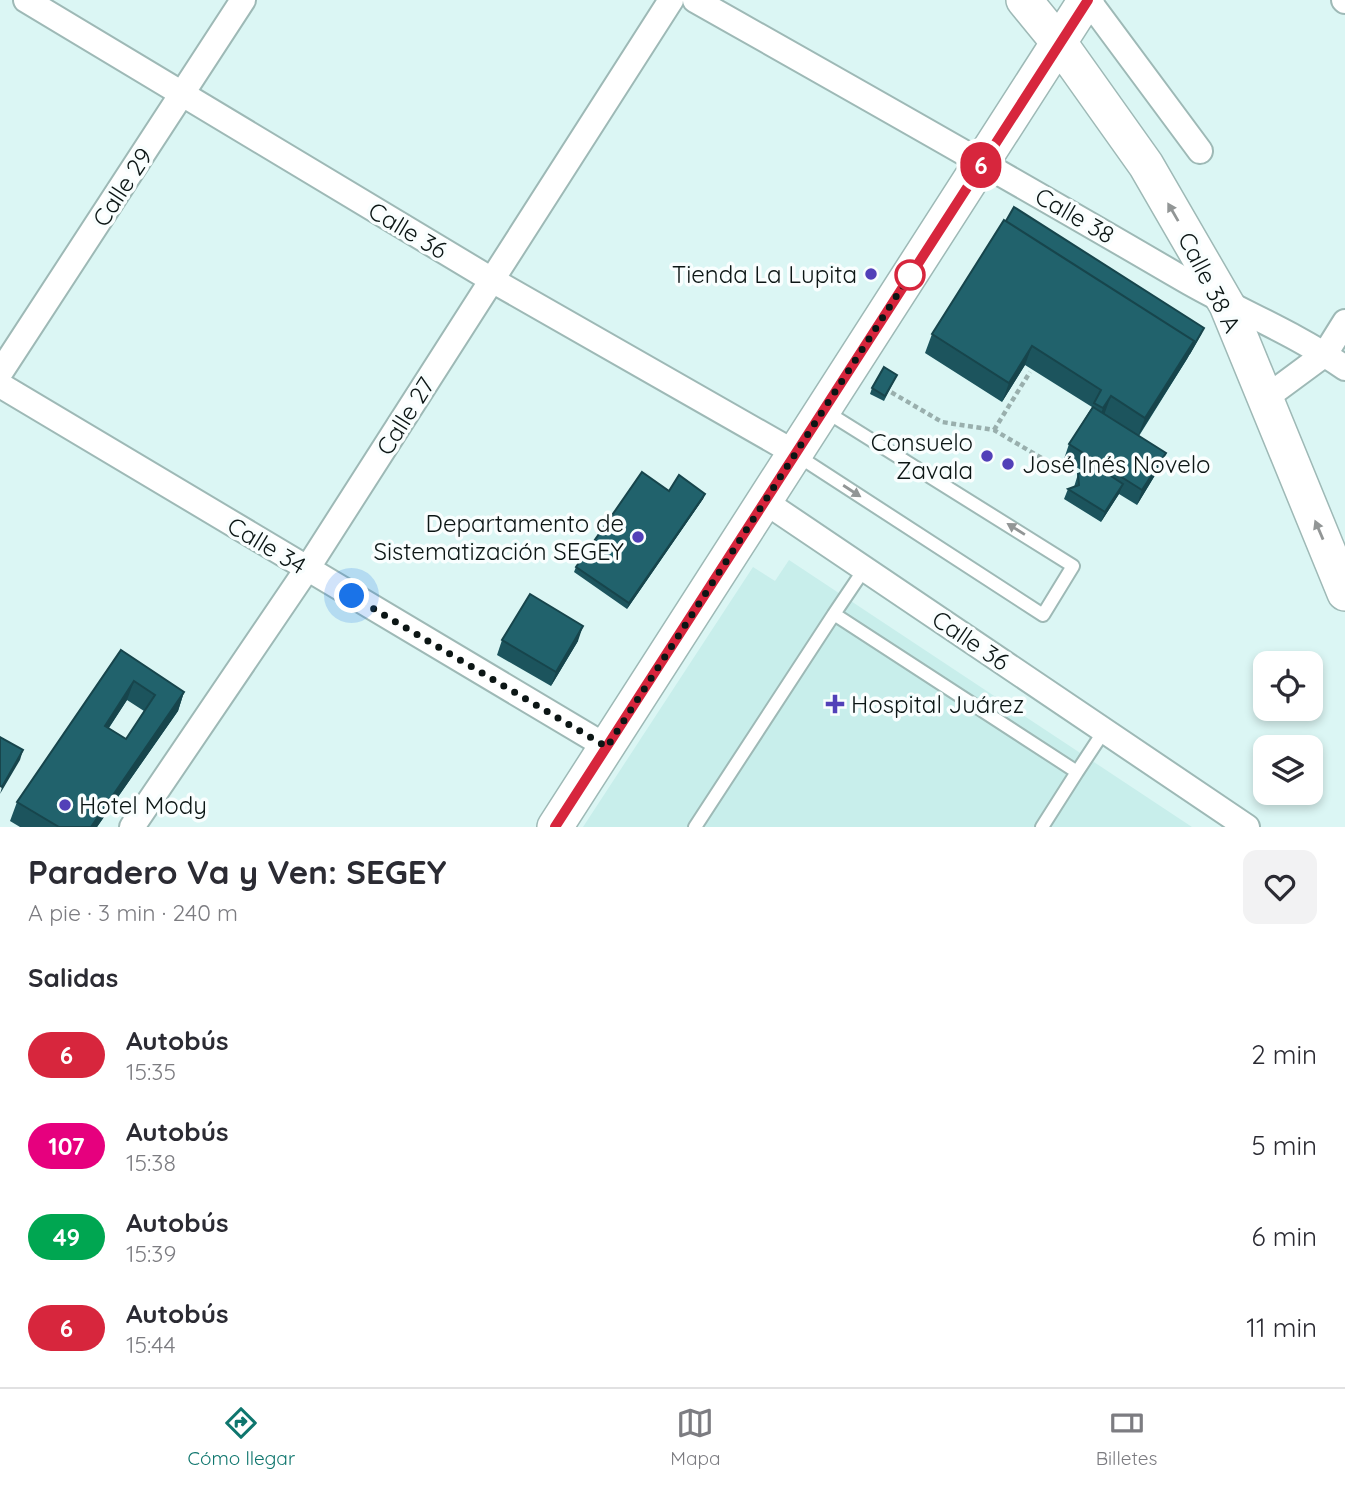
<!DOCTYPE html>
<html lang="es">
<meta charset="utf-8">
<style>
:root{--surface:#fff;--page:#f2f2f3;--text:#2b2b33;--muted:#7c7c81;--line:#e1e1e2;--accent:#0f766e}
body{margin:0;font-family:Quicksand,sans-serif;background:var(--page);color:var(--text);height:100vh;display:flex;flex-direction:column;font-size:26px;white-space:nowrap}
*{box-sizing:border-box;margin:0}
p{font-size:23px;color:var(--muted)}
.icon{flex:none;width:38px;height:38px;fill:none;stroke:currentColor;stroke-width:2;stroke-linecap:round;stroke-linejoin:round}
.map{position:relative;height:827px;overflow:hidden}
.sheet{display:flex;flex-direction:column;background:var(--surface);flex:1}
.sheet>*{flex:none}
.badge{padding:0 14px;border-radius:23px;font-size:24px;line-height:46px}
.controls{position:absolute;left:1253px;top:651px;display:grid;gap:14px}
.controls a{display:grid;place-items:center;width:70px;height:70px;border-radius:14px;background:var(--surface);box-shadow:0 4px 10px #0003;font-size:35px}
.you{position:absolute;width:35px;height:35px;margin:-18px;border:5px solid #fff;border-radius:50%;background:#1a73e8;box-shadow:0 0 0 10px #1a73e833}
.map>.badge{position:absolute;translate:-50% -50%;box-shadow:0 0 0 4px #fff}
h2{padding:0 28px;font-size:26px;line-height:63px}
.round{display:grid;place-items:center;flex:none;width:74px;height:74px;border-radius:14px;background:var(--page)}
.summary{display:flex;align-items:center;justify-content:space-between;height:119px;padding:0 28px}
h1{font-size:33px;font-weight:700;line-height:52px}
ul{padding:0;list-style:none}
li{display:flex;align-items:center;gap:21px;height:91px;padding:0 28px}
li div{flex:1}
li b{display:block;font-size:26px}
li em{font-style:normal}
li .badge{min-width:77px;font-weight:700;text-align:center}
.dock{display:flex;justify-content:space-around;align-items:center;height:98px;border-top:2px solid var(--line);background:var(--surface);font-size:19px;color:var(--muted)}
.dock a{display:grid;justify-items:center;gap:4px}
.dock .on{color:var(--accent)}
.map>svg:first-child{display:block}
</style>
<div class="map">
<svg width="1345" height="827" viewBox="0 0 1345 827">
<rect width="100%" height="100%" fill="#dbf6f4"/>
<path fill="#c8eeeb" d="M 789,560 L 1192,827 L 583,827 L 753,567 L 775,581 Z"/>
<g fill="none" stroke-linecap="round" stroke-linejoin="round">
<g stroke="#9eb9b6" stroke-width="16">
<path id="lane" d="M 795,454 L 1043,615 L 1073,566 L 825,411
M 834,614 L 865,568
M 695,827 L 834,614 L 1077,772 L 1104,731
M 1042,827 L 1077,772"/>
</g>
<g stroke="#9eb9b6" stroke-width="28">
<path id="street" d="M 26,0 L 492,280 L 795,453
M 695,0 C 858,92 1021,184 1183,279 C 1236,310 1295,333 1345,368
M 1088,0 L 1200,151
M 1344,0 L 1345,1
M 0,373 L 243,0
M 0,385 L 607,747
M 1264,399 L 1325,354 L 1345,322
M 764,501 L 1247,827
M 132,827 L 307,569 L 671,0"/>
</g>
<g stroke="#9eb9b6" stroke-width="38">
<path id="secondary" d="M 1024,0 L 1060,44 L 1146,165 L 1227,305 L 1345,593
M 555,827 L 1086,0"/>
</g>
<path stroke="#99afad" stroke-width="4.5" stroke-dasharray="5 3.5" stroke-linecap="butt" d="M 884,388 L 942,422 L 994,430 L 1067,473
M 994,430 L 1030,372"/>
<use href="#lane" stroke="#fff" stroke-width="12"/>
<use href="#street" stroke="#fff" stroke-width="24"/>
<use href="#secondary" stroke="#fff" stroke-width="35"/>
</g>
<path fill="#1c545d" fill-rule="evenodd" d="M 1202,333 L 1187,359 L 1139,436 L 1166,453 L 1160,467 L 1137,505 L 1119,494 L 1101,522 L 1064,499 L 1068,489 L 1074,487 L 1078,474 L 1084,472 L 1064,459 L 1069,444 L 1092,407 L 1025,365 L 1002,402 L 925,353 L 932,334 Z
M 897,375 L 884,401 L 870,394 L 872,388 Z
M 669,491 L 705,494 L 703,499 L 627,609 L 574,572 L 576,567 Z
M 502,640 L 578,641 L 551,686 L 497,655 Z
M 121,650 L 184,692 L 178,711 L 97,827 L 20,827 L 10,821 L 17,802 ZM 127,700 L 144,711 L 126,739 L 109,728 Z"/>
<path fill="#17454c" d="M 1204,328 L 1187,359 L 1138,436 L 1145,418 L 1194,341 Z
M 1032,346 L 1025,365 L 1002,402 L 1009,383 Z
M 1111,396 L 1104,415 L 1096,427 L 1103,408 Z
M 1166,453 L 1160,467 L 1137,505 L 1142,490 Z
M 1123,484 L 1119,494 L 1101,522 L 1105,512 Z
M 705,494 L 703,499 L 627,609 L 629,603 Z
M 583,626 L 578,641 L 551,686 L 556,672 Z
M 134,681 L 127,700 L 98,744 L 105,726 Z
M 184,692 L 178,711 L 97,827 L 91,827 Z
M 23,750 L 20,760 L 0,794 L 2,787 Z"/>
<path fill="#21626c" stroke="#17454c" stroke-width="2" fill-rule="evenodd" d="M 1014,207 L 1204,328 L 1189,354 L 1194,341 L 1006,221 Z
M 1004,220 L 1194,341 L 1145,418 L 1111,396 L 1103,408 L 1094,403 L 1101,390 L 1032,346 L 1009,383 L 932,334 Z
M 884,367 L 897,375 L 885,396 L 872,388 Z
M 1093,407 L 1166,453 L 1142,490 L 1069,444 Z
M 1097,467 L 1123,484 L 1105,512 L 1068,489 L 1079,485 L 1078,474 Z
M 642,472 L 669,491 L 679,475 L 705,494 L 629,603 L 576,567 Z
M 530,594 L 583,626 L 556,672 L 502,640 Z
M 121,650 L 184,692 L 91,827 L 59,827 L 17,802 ZM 134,681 L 155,695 L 126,739 L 105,726 Z
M 0,737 L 23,750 L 2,787 L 0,786 Z"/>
<defs><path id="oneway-solid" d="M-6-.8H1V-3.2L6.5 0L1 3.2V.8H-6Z" transform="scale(1.75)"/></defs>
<g fill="#929696">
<use href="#oneway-solid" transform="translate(1173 212) rotate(-120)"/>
<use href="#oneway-solid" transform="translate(852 491) rotate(33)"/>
<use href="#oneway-solid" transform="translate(1016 529) rotate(-148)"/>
<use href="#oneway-solid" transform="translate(1319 530) rotate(-113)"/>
</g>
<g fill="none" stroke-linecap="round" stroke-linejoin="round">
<g stroke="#fff" stroke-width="16">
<path id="line" d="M 555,827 L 1088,0"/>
</g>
<use href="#line" stroke="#d7263d" stroke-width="10"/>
<path stroke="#0c1615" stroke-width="7" stroke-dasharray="0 12.6" d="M 352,596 L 607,747 L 910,275"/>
</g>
<g fill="#5240b8" stroke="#f9fefe" stroke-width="2.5">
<circle cx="871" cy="274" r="7"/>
<circle cx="987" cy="456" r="7"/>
<circle cx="1008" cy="464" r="7"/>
<circle cx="638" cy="537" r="7"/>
<path d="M831.5 693.5h7v7h7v7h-7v7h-7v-7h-7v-7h7z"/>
<circle cx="65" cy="805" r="7"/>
</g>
<circle fill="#fff" stroke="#d7263d" stroke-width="3.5" cx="910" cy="275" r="14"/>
<g text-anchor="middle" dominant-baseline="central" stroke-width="7" stroke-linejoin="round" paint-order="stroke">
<g font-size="24" fill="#0c1615" stroke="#f9fefe">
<text transform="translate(122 187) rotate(-57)">Calle 29</text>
<text transform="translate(1075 215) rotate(30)">Calle 38</text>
<text transform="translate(408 230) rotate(31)">Calle 36</text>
<text transform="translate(1210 282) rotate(63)">Calle 38 A</text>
<text transform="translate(405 416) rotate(-58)">Calle 27</text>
<text transform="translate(267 545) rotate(31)">Calle 34</text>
<text transform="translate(971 640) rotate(34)">Calle 36</text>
</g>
<g font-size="24" fill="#0c1615" stroke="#f9fefe" text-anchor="end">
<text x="857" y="274">Tienda La Lupita</text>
<text x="973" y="442">Consuelo<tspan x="973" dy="28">Zavala</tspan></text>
<text x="1022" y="464" text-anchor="start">José Inés Novelo</text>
<text x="624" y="523">Departamento de<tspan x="624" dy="28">Sistematización SEGEY</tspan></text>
<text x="851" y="704" text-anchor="start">Hospital Juárez</text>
<text x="79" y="805" text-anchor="start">Hotel Mody</text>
</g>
</g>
</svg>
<div class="controls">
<a><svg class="icon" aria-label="locate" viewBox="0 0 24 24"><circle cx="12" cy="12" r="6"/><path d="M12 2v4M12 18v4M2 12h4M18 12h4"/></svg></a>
<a><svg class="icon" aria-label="layers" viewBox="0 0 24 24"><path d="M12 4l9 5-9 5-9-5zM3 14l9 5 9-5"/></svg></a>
</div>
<div class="you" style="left:352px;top:596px"></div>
<b class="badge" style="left:981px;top:165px;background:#d7263d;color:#fff">6</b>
</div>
<section class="sheet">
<div class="summary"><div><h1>Paradero Va y Ven: SEGEY</h1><p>A pie · 3 min · 240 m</p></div><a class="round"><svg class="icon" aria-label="heart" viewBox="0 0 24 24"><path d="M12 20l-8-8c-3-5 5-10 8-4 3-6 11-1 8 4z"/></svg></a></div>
<h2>Salidas</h2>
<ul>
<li><span class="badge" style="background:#d7263d;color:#fff">6</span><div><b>Autobús</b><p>15:35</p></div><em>2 min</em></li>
<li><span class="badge" style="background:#e6007e;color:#fff">107</span><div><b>Autobús</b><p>15:38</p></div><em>5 min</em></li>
<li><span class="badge" style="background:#00a651;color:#fff">49</span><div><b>Autobús</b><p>15:39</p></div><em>6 min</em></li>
<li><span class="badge" style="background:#d7263d;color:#fff">6</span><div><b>Autobús</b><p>15:44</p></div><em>11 min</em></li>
</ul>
</section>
<nav class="dock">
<a class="on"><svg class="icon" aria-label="directions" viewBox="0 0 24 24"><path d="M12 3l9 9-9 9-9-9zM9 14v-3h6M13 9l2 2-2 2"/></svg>Cómo llegar</a>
<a><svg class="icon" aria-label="map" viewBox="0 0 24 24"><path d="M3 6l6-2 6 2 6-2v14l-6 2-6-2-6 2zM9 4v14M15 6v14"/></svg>Mapa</a>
<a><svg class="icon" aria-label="tickets" viewBox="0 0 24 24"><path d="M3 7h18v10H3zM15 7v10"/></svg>Billetes</a>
</nav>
